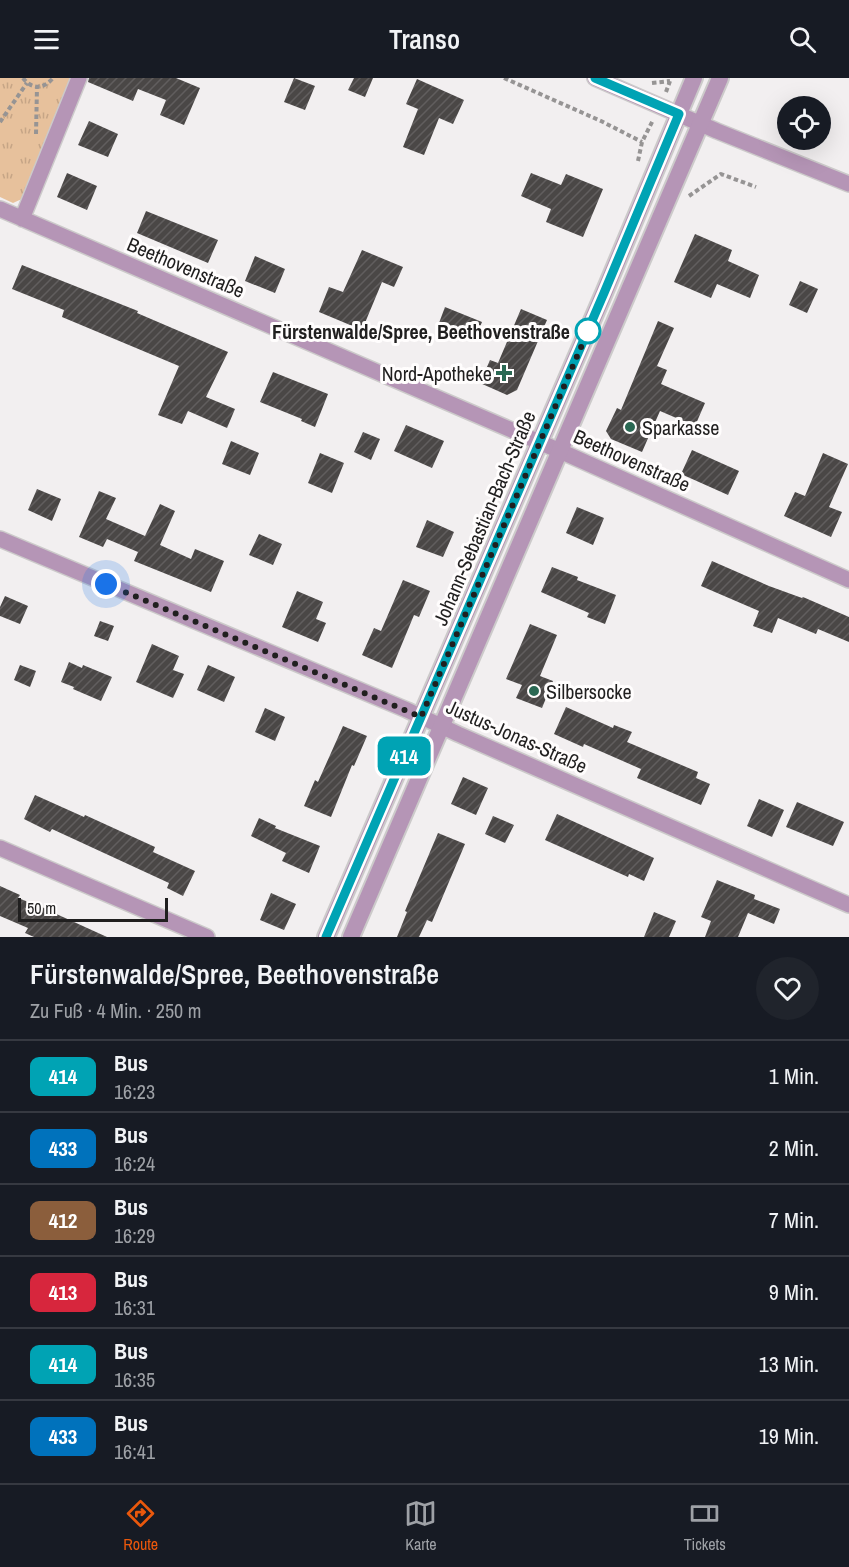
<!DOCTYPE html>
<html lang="de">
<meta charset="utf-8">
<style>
:root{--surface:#171b24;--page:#20242c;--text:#f1f3f6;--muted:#9ea1a6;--line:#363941;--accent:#ea580c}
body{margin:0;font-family:"Archivo Narrow",sans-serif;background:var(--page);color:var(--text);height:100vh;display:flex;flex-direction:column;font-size:22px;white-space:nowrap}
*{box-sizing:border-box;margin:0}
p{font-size:20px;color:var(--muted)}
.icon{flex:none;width:33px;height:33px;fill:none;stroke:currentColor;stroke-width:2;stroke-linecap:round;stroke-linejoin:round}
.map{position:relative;height:859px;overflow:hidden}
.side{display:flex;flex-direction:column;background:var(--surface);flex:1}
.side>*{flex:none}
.badge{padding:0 12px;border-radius:9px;font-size:21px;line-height:39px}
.controls{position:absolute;left:777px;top:18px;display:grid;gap:12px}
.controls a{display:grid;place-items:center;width:54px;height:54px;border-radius:50%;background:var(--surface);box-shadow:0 6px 24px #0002;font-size:30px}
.scale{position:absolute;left:18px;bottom:15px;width:150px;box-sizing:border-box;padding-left:6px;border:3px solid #201f1f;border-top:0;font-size:16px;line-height:21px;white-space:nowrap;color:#201f1f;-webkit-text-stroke:4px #fffdfd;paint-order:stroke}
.you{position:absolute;width:30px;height:30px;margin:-15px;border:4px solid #fff;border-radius:50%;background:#1a73e8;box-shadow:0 0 0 9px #1a73e833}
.map>.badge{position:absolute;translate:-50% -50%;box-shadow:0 0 0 3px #fff}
.round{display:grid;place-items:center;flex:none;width:63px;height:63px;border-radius:32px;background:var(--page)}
.headline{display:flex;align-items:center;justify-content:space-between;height:102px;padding:0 30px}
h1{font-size:28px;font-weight:600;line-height:45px}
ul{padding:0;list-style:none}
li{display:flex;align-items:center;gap:18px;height:72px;padding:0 30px;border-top:2px solid var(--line)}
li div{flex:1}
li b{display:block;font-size:22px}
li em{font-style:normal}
li .badge{min-width:66px;font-weight:700;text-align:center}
header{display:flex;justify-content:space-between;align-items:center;height:78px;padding:0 30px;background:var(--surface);font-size:27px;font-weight:600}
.menu{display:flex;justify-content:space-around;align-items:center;height:84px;border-top:2px solid var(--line);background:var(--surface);font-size:16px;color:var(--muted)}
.menu a{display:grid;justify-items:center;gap:3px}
.menu .active{color:var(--accent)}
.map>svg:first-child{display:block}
</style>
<header><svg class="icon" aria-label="menu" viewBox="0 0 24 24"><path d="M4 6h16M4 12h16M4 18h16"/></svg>Transo<svg class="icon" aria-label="search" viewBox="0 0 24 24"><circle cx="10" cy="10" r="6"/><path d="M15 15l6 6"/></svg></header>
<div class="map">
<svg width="849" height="859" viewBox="0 0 849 859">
<defs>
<pattern id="grass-tufts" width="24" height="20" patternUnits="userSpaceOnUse" patternTransform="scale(1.5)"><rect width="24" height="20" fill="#e7c19c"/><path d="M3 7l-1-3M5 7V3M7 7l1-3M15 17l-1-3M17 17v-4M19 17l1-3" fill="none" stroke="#c6a586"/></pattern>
<pattern id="building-hatch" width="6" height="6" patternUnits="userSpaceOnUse" patternTransform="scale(1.5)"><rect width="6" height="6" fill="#4a4746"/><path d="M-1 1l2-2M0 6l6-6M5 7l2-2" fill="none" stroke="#615e5e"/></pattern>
</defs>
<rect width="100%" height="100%" fill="#f2eff0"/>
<path fill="url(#grass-tufts)" d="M 0,0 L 70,0 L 24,120 L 13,125 L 0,119 Z"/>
<path fill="url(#building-hatch)" d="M 89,0 L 176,0 L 200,10 L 184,47 L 160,37 L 166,22 L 138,11 L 133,23 L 88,4 Z
M 294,0 L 315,8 L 305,32 L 284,24 Z
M 354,0 L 373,0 L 365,19 L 348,12 Z
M 417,1 L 464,22 L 453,46 L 439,40 L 424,77 L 403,69 L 418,31 L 406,26 Z
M 89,43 L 118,56 L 108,79 L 78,67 Z
M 67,95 L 97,108 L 87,132 L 57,119 Z
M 531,95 L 561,107 L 566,96 L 603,111 L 583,159 L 546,144 L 551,131 L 521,118 Z
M 146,133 L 218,162 L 208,185 L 137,155 Z
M 695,156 L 732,172 L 728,183 L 759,197 L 750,220 L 717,206 L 711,220 L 674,204 Z
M 362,172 L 403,189 L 394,209 L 382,204 L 362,252 L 319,234 L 329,209 L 343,214 Z
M 255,178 L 285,191 L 275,215 L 245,203 Z
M 22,187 L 138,233 L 137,235 L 228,274 L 206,319 L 235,331 L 227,350 L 188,333 L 182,346 L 158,337 L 179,288 L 62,239 L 64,232 L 12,211 Z
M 800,203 L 818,211 L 807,235 L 789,227 Z
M 445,229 L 482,244 L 475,261 L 439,245 Z
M 521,231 L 547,242 L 517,312 L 507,317 L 480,305 L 490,282 L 498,285 Z
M 658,243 L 674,250 L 657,288 L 667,292 L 661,306 L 705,325 L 695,348 L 660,333 L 642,374 L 611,361 L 606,353 L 617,330 L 621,332 Z
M 273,294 L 328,316 L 315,349 L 301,343 L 302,341 L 260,324 Z
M 406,347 L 444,363 L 432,390 L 394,373 Z
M 363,354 L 380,361 L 371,382 L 354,374 Z
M 231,363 L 259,375 L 250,397 L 222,386 Z
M 692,372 L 739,393 L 728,417 L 681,396 Z
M 320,375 L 344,385 L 332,415 L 308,405 Z
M 823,375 L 848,386 L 829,429 L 842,434 L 831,459 L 784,438 L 795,414 L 805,418 Z
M 37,411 L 61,421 L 52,443 L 28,432 Z
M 99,413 L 116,420 L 106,441 L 145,458 L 160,426 L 175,433 L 160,467 L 191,481 L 195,471 L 224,483 L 211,514 L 134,483 L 138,474 L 107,461 L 103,469 L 79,459 Z
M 577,429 L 604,440 L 593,467 L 566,455 Z
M 427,442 L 454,454 L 443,479 L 416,469 Z
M 259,456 L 282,466 L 273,487 L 249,477 Z
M 712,483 L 769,508 L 802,520 L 803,519 L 849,539 L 849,564 L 818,551 L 816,556 L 778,540 L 772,555 L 753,548 L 759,533 L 701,508 Z
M 552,489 L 578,499 L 577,502 L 616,517 L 605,546 L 587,539 L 589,535 L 541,514 Z
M 403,502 L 430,513 L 419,539 L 414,537 L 392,590 L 362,577 L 374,550 L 381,553 Z
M 297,513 L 323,524 L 316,541 L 326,545 L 318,564 L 282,549 Z
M 5,518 L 28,528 L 20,546 L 0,538 L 0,529 Z
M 100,543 L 114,548 L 108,563 L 94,558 Z
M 530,546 L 557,557 L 540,598 L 553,603 L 542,630 L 516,620 L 522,607 L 506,601 Z
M 152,566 L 179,578 L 173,592 L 184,596 L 173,620 L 136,604 Z
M 69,584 L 82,590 L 83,587 L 112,599 L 101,623 L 73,611 L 74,609 L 61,604 Z
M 20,587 L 36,593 L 30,609 L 14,602 Z
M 208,587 L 235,599 L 224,624 L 197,612 Z
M 566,629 L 613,650 L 614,647 L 632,654 L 627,664 L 698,694 L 696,700 L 710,706 L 701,727 L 637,700 L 641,691 L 584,666 L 583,669 L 554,656 Z
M 265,630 L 285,639 L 275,663 L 255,654 Z
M 343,648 L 367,658 L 354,688 L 352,687 L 331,739 L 304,728 L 315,702 L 318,704 Z
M 463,699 L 488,710 L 476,737 L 451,726 Z
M 35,717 L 84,739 L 85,737 L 155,769 L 153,774 L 195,793 L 183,818 L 167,810 L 169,805 L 52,751 L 50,754 L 24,741 Z
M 759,721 L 784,732 L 772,759 L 747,748 Z
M 797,724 L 844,744 L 833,768 L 786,749 Z
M 557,736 L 654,780 L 644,803 L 629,796 L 628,799 L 545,762 Z
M 493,738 L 514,747 L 505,765 L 485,756 Z
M 259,740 L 276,748 L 275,750 L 320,768 L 309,795 L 282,783 L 286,775 L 251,758 Z
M 438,755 L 465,766 L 432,844 L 427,842 L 419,859 L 397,859 L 407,834 L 405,833 Z
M 717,802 L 755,817 L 754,821 L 780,831 L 774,846 L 748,835 L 738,859 L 705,859 L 711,843 L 701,839 Z
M 0,808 L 20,817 L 18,820 L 52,833 L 52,834 L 107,859 L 34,859 L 25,855 L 28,850 L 0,838 Z
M 271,815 L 296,826 L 284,852 L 260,842 Z
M 654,834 L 676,843 L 669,859 L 644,859 Z"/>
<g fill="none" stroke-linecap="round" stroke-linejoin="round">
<g stroke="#cccaca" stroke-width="18">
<path id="minor" d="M 595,0 L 717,53 L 849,106
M 0,131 L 560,373 L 849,502
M 22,141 L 79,0
M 0,461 L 407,632 L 458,656 L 849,827
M 0,770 L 207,859"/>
</g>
<g stroke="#cccaca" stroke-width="20">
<path id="tertiary" d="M 326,859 L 604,215 L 694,0
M 351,859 L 720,0"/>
</g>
<path stroke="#969494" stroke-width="4" stroke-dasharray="4.5 3" stroke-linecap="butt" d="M 23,0 C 32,12 44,11 53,0
M 504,0 L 601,43 L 642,64
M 652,5 L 670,3
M 666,14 L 670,3
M 0,44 L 27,5
M 36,56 L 37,9
M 638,83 L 642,64 L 653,42
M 689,118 L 721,96 L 756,109"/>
<use href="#minor" stroke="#b595b6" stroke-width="15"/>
<use href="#tertiary" stroke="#b595b6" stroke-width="16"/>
</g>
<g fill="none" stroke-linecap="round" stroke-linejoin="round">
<g stroke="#fff" stroke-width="14">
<path id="line" d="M 326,859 L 604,215 L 679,36 L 595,0"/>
</g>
<use href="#line" stroke="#00a3b4" stroke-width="9"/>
<path stroke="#201f1f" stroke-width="6" stroke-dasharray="0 10.8" d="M 106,506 L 421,639 L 588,253"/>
</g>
<circle fill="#fff" stroke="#00a3b4" stroke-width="3" cx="588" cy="253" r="12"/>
<g fill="#2a6853" stroke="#fffdfd" stroke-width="2">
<path d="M501 286h6v6h6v6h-6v6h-6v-6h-6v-6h6z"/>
<circle cx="630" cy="349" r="6"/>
<circle cx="534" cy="613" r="6"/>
</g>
<g text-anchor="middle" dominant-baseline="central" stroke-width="6" stroke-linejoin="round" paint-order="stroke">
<g font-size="20" fill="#201f1f" stroke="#fffdfd">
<text transform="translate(186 189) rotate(23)">Beethovenstraße</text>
<text transform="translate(632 382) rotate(24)">Beethovenstraße</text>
<text transform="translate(484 440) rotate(-67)">Johann-Sebastian-Bach-Straße</text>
<text transform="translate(517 658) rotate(24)">Justus-Jonas-Straße</text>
</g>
<g font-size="20" font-weight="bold" fill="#201f1f" stroke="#fffdfd" text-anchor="end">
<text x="570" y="253">Fürstenwalde/Spree, Beethovenstraße</text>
</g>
<g font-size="20" fill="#201f1f" stroke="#fffdfd" text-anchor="start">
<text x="492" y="295" text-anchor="end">Nord-Apotheke</text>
<text x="642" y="349">Sparkasse</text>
<text x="546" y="613">Silbersocke</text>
</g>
</g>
</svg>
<div class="controls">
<a><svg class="icon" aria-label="locate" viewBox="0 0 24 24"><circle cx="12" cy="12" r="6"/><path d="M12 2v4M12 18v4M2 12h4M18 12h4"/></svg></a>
</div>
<div class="scale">50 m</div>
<div class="you" style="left:106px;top:506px"></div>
<b class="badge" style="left:404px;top:678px;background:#00a3b4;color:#fff">414</b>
</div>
<section class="side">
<div class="headline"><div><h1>Fürstenwalde/Spree, Beethovenstraße</h1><p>Zu Fuß · 4 Min. · 250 m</p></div><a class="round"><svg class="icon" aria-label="heart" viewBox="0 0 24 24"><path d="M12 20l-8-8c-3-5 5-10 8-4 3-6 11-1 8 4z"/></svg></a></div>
<ul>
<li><span class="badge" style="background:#00a3b4;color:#fff">414</span><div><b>Bus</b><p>16:23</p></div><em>1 Min.</em></li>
<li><span class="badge" style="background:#0072bc;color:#fff">433</span><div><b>Bus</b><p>16:24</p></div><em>2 Min.</em></li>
<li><span class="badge" style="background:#8b5e3c;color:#fff">412</span><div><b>Bus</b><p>16:29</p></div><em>7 Min.</em></li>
<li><span class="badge" style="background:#d7263d;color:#fff">413</span><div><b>Bus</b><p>16:31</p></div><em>9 Min.</em></li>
<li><span class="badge" style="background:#00a3b4;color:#fff">414</span><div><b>Bus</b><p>16:35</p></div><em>13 Min.</em></li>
<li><span class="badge" style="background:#0072bc;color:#fff">433</span><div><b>Bus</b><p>16:41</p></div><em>19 Min.</em></li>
</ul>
</section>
<nav class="menu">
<a class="active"><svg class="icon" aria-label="directions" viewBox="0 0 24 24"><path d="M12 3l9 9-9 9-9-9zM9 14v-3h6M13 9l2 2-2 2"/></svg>Route</a>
<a><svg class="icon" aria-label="map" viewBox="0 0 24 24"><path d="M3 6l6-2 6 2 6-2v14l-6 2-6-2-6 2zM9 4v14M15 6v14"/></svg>Karte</a>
<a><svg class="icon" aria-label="tickets" viewBox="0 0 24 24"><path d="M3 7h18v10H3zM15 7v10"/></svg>Tickets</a>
</nav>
